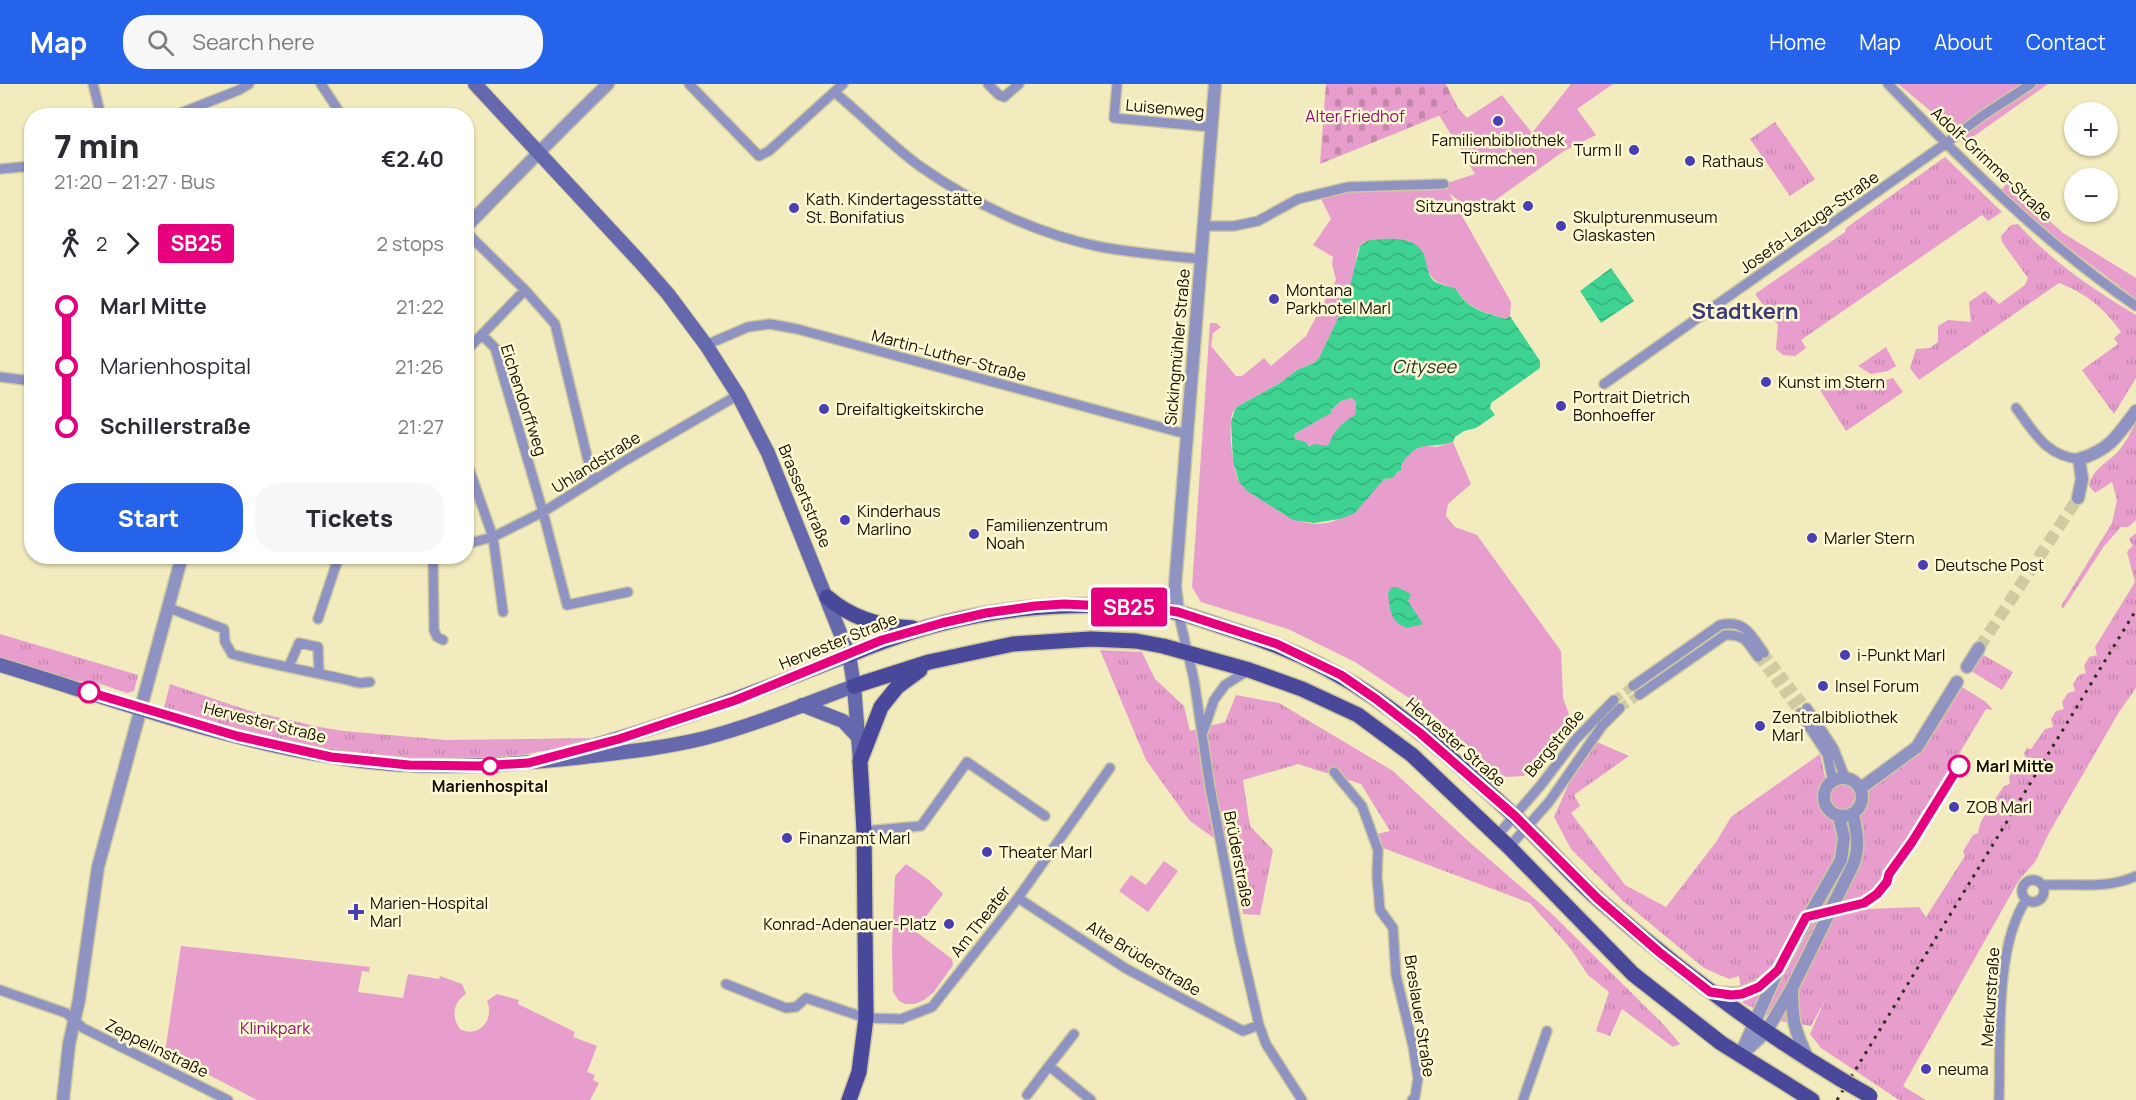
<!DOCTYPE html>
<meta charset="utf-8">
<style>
:root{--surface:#fff;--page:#f7f7f7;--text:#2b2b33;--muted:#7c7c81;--accent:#2563eb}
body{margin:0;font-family:Manrope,sans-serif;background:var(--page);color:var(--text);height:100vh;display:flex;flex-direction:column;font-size:22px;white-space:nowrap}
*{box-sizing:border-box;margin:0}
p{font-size:20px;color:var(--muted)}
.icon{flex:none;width:33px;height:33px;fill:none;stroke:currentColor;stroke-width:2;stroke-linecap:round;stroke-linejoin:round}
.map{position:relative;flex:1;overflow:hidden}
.side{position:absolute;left:24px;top:24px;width:450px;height:456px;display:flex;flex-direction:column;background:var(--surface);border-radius:24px;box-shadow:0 2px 4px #0004}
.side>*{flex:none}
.badge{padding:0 12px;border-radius:4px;font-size:21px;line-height:39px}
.buttons{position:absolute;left:2064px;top:18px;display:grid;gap:12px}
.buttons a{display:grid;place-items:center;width:54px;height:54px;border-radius:50%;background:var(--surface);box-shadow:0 2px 4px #0004;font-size:30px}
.map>.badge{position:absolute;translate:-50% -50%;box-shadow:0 0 0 3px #fff}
.legs{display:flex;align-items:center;gap:9px;height:66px;padding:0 30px;font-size:20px}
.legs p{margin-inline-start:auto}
.overview{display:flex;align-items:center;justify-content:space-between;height:102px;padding:0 30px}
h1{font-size:33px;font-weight:800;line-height:45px}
.cta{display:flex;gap:12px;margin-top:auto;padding:12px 30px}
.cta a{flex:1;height:69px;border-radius:24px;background:var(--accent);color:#fff;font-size:24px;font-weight:800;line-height:69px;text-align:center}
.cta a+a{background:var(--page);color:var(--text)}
ul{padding:0 30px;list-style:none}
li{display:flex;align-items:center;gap:21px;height:60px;font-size:22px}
li i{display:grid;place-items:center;width:9px;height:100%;margin:0 8px;background:currentColor}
li i::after{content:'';width:15px;height:15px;margin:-8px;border:4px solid;border-radius:50%;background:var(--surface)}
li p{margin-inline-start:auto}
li:first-child i{background:linear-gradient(#0000 50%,currentColor 0)}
li:last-child i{background:linear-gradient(currentColor 50%,#0000 0)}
header{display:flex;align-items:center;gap:36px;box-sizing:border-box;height:84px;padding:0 30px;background:var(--accent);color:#fff}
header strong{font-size:28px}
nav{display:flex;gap:33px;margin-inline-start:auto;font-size:21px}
.search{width:420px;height:54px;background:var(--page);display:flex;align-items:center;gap:15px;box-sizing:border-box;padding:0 21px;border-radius:24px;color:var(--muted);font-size:22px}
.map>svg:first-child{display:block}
</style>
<header>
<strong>Map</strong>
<div class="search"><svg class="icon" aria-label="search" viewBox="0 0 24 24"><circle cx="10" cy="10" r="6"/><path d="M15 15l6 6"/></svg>Search here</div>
<nav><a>Home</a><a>Map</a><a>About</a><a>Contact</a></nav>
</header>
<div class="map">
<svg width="2136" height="1016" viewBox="0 0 2136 1016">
<defs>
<pattern id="grass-tufts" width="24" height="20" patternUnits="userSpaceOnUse" patternTransform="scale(1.5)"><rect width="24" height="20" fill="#e79ecd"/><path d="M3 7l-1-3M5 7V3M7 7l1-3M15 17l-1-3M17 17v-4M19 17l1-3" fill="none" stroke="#c587ae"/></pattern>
<pattern id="cemetery-stones" width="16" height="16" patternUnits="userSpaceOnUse" patternTransform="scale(1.5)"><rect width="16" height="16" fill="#e79ecd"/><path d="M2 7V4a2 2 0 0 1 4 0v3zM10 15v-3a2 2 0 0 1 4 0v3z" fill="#c587ae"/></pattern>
<pattern id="water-waves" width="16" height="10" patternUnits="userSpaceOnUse" patternTransform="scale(1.5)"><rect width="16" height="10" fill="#3ed293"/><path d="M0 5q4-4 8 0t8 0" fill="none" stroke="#35b37d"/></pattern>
</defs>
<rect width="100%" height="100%" fill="#f2ebbd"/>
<path fill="url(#grass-tufts)" d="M 1775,38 L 1815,95 L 1790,112 L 1750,55 Z
M 1945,73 L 2002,128 L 1988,137 L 1982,131 L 1801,256 L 1806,264 L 1795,272 L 1783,271 L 1776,265 L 1778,241 L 1755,210 L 1845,148 L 1846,144 Z
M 2018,140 C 2052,178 2093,205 2136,231 L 2136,294 L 2114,330 L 2082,286 L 2118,260 L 2114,254 L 2121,248 C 2103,223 2087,210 2059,199 L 1919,296 L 1910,284 L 1916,265 L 1930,264 L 1938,258 L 1938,242 L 1948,236 L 1971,238 L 1969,218 L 1985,207 L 1999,220 L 2025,201 L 2028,194 L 2002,158 L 2001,152 L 2011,141 Z
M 1886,263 L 1896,282 L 1888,287 L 1871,290 L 1858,282 Z
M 1893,294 L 1903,308 L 1846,347 L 1820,306 L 1834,300 L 1868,301 Z
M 2136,338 L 2136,436 L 2128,443 L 2121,443 L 2104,462 L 2063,525 L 2061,522 L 2112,439 L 2117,416 L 2112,398 L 2095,409 L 2089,402 C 2092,384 2110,378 2121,364 C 2127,356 2131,347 2136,338 Z
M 2136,449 L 2136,604 L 2119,628 L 2049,749 L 2035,778 L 2019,796 L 1903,1002 L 1926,1016 L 1899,1016 L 1821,964 L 1810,950 L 1825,916 L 1811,942 L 1779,937 L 1743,919 L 1739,892 L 1729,895 L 1704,884 L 1623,817 L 1571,765 L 1554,733 L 1569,699 L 1597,658 L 1629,672 L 1574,711 L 1580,722 L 1571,729 L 1625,801 L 1666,823 L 1716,758 L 1731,733 L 1820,670 L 1825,693 L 1871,705 L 1921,666 L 1962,603 L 1986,618 L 1993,626 L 1986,625 L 1878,804 L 1867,813 L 1868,825 L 1919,823 L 1926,833 L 1965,772 L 1963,767 L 1973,751 L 1978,749 C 1981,736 1982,732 1994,724 L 1993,718 L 2004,702 L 2010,700 L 2009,693 L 2019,677 L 2026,675 L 2024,669 L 2027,664 L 2031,665 L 2045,645 L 2053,643 L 2051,635 L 2056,627 L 2064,625 L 2062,618 L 2068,609 L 2075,607 L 2073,600 L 2079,591 L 2086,589 L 2084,582 L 2089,573 L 2097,571 L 2095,563 L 2135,498 L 2127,468 L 2129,465 L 2133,462 L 2129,455 Z
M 0,550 L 138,591 L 134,607 L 127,609 L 92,597 L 91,598 L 76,597 L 0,574 Z
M 1100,566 L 1142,568 L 1155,595 L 1184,622 L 1190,647 L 1225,638 L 1236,611 L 1279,619 L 1393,687 L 1467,756 L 1552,830 L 1663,940 L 1680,960 L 1673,963 L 1622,925 L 1610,952 L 1596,947 L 1609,908 L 1588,891 L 1570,864 L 1530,819 L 1383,764 L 1377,750 L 1390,747 L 1361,700 L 1298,680 L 1243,696 L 1250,742 L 1273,766 L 1260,831 L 1243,830 L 1232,767 L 1190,737 L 1146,676 Z
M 1982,570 L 2013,588 L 2002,606 L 1971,587 Z
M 170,600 L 247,626 L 319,643 L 344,647 L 446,656 L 595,654 L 595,657 L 512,673 L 434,677 L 356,671 L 296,661 L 164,624 Z"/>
<path fill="url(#cemetery-stones)" d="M 1326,0 L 1446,0 L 1458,24 L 1320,80 Z"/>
<path fill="#e79ecd" d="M 1571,0 L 1613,0 L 1577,25 L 1596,51 L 1564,67 L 1476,130 L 1449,109 L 1511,218 L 1510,232 L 1507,235 C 1486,229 1466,224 1456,205 C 1438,198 1431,199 1426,180 C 1425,175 1425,171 1421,167 C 1414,157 1403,156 1392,155 C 1345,153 1363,171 1350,201 C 1346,210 1340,217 1337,226 L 1341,228 L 1319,274 L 1314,279 L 1297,286 L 1280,299 L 1240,321 C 1236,324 1233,326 1232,331 C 1228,344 1233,389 1240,399 C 1245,407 1255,412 1262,416 C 1285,432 1309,448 1339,435 C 1350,430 1374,405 1384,395 L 1392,394 L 1397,388 L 1402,386 L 1401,382 L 1409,369 L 1420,361 L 1436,363 L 1453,358 L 1471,400 L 1448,420 L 1446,432 L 1455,443 L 1477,451 L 1561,567 L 1563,614 L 1571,636 L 1531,688 L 1523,692 L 1506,693 L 1494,686 L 1430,628 L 1355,578 L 1288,545 L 1201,518 L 1192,503 L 1210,239 L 1216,239 L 1221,243 L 1213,249 L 1211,262 L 1236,292 L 1242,292 L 1264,274 L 1271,282 L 1306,252 L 1336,196 L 1332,180 L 1333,173 L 1313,161 L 1331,135 L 1318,109 L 1444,100 L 1475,90 L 1439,31 L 1458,24 L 1467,34 L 1502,11 L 1532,49 Z
M 1898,0 L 2048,0 L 1967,57 Z
M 2007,98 L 2063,149 L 2136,194 L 2136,215 L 2054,153 L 2001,107 Z
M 1353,314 L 1356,318 L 1355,331 C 1340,340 1338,351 1327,363 C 1316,363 1306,361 1295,356 L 1294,352 L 1296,349 L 1330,329 L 1331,326 L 1341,317 Z
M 1164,777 L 1178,787 L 1148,828 L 1119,807 L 1131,791 L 1146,801 Z
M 906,780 L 929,796 L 943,810 L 915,847 L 952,875 L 953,881 L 934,908 L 924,916 L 915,920 L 905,920 L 899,917 L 893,908 L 892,863 L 895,792 Z
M 181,862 L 370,883 L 369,888 L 362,887 L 358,908 L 403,914 L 408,890 L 439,895 L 440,892 L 462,900 L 466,910 C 453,918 451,933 460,945 C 479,955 495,935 487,917 L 497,910 L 519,916 L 518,920 L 575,948 L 573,953 L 597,962 L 587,988 L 595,991 L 593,996 L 599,999 L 590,1016 L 257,1016 L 165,968 Z"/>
<path fill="url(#water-waves)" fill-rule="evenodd" d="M 1372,156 C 1390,154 1419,152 1425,174 C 1427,181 1428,191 1433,196 C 1438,201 1450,202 1456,205 C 1466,225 1486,229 1506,235 L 1510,232 L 1540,277 L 1540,284 L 1491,319 L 1490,324 L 1495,331 L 1476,344 L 1464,347 L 1455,353 L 1453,358 C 1427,366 1417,354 1401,382 L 1402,386 L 1397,388 L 1393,394 L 1384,395 L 1355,429 L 1340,435 L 1314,439 L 1293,436 L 1247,407 L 1239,398 L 1233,377 L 1231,338 L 1235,325 L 1240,321 L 1280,299 L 1297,286 L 1314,279 L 1319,274 L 1341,228 L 1337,226 L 1341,214 L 1350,202 L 1360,162 L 1367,157 ZM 1352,314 L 1356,318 L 1355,331 C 1346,336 1337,344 1332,353 C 1330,356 1330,360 1327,362 L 1315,360 L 1309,362 L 1306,358 L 1295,355 L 1294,352 L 1296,349 L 1331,329 L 1331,326 L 1341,317 Z
M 1611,184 L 1634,217 L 1601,239 L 1580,207 Z
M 1392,503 L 1397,503 L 1411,510 L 1408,517 L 1423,540 L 1407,544 C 1390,538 1390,525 1388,509 Z"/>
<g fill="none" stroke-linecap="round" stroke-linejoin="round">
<path stroke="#d0caa1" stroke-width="9" stroke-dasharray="9 4.5" stroke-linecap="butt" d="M 1764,569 L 1807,624
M 1758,573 L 1800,629
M 1614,616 L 1633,602
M 1620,624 L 1639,611"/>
<path stroke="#d0caa1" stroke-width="12" stroke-dasharray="12 6" stroke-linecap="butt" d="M 1979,564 L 2078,414"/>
<g stroke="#cec89f" stroke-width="12">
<path id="minor" d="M 93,0 L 101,32
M 321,0 L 342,32
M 689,0 L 759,72 L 769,67 L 843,0
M 988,0 L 999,11 L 1004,13 L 1019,0
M 1117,0 L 1114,34 L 1211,43
M 1888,0 C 1965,80 2044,159 2136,222
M 834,8 C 864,32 890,61 921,83 C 974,120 1037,150 1101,163 C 1134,169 1167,172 1201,175
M 173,32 L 239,6 L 249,0
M 0,85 L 32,82
M 1203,142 L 1234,142 L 1258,137 L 1298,115 L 1348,103 L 1444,100
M 466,148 L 525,206 L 555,240 L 593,397
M 482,251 L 495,264 L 543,428 L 567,521 L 628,508
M 706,261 L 748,243 L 770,240 L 797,245 L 1186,350
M 466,267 L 525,206
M 0,293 L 32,297
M 1604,300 L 1945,60 L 1982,32 L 2031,0
M 2016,324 C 2035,349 2046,372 2079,375
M 466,376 L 493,453 L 503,528
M 466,460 L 493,453 L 543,428 L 626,376 L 738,311
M 433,472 L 434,546 L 437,553 L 443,556
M 169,524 L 224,545 L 225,558 L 232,570 C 274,582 317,588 360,599 L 370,598
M 1178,528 L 1194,596 L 1210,703 L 1240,859 L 1259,941 L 1266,960 L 1302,1016
M 318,535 L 339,472
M 289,582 L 299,559 L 318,563 L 319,589
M 1633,602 L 1720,541 C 1745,535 1751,551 1764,569
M 1639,611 L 1725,551 C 1745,550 1747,558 1758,573
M 1807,624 L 1834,665 L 1845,694
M 1800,629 L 1827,670 L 1833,697
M 1203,648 L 1214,616 L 1225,601 L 1249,586
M 1334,688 L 1362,722 L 1378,766 L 1377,792 L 1380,826 L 1393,844 L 1396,891 L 1413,962 L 1418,994 L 1415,1013 L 1412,1016
M 864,747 L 921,742 L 967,678 L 1045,732
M 1497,752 L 1541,701 L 1576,655 L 1614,616
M 1509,763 L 1549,718 L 1602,642 L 1620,624
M2022 807a11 11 0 1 1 22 0a11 11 0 1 1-22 0Z
M 2043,801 C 2074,799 2106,806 2136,792
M 1018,814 L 1125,884 L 1243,947 L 1259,941
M 726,900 L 786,924 L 796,923 L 806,914 L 866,934 L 901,935 L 932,923 L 1018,814 L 1110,684
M 0,906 L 66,929 L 83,944 L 228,1016
M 1049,982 L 1074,950
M 1027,1011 L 1049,982 L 1091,1016
M 1523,1016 L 1547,947
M 1999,1016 C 2001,958 1994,864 2026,816"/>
</g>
<g stroke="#cec89f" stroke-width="15">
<path id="tertiary" d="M 466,143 C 513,95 559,47 608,0
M 2078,414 L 2082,395 L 2079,375 C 2110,366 2118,351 2136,327
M 1178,528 L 1175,502 L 1215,0
M 1967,583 L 1979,564
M1824 713a19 19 0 1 1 38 0a19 19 0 1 1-38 0Z
M 1861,704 L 1917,663 L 1957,598
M 1792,904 C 1792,937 1794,945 1808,975
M 1712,908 C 1743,912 1752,909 1775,889
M 1742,967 L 1778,886 L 1841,776 L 1844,754 L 1839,732
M 1740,972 L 1766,948 L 1792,904 L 1853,781 C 1860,763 1857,749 1853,730
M 63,1016 L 69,960 L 79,916 L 98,783 L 182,472"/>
</g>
<g stroke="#cec89f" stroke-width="16">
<path id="secondary" d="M 475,0 L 641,179 L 668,210 L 706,261 L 738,311 L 768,369 L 849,571 L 854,602 L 860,677
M 0,581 C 112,615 224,656 340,674 C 421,687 503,682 584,673 C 624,668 665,664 705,654 C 755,641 805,620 854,602
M 802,621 L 843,637 L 858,653
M 574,667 C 668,642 758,607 849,571"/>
</g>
<g stroke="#cec89f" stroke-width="18">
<path id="primary" d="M 827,513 C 851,534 881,543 913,544
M 849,571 C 936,534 1021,518 1115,522 C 1136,523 1158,523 1179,529 C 1199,534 1219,542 1239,548 C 1288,564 1333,585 1375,614 C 1428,651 1478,698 1525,742 C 1550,766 1573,793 1599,816 C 1675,883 1755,944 1842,996
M 854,602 L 929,578 L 1013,560 L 1091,555 L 1136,557 L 1163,562 L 1249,586 L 1302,605 L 1358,631 L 1412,671 L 1509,763 L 1633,890 L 1721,959 L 1812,1016
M 849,1016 L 859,988 L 866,934 L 864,747 L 860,677 L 881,623 L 897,603 L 920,586"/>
</g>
<use href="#minor" stroke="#8f93c2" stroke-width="9"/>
<use href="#tertiary" stroke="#8f93c2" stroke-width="12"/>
<use href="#secondary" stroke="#6568ac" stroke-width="14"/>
<use href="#primary" stroke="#4a489b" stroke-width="15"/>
<path stroke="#302d1b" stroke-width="3" stroke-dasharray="3 6" stroke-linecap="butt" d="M 1837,1016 L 2136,526"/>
<g stroke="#cec89f" stroke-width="18" stroke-linecap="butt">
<path id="primary-bridge" d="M 1842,996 L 1870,1012"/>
</g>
<use href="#primary-bridge" stroke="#4a489b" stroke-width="15"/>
</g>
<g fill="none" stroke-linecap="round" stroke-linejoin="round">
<g stroke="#fff" stroke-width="14">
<path id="line-1" d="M 89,608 L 237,652 L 331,673 L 409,681 L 479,682 L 528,679 L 619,655 L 736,616 L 882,556 L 942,539 L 986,529 L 1035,522 L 1064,520 L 1152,524 L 1178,528 L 1277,560 L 1341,591 L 1376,615 L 1420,649 L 1515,732 L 1597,814 L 1659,868 L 1710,908 L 1731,911 L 1742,910 L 1759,903 L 1778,886 L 1806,833 L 1864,819 L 1877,810 L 1887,798 L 1889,790 L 1912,758 L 1959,682"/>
</g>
<use href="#line-1" stroke="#e6007e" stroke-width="9"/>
</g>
<g fill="#493eb4" stroke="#fef8d3" stroke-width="2">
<circle cx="1498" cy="37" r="6"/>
<circle cx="1634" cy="66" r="6"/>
<circle cx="1690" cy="77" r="6"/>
<circle cx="1528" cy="122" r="6"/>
<circle cx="794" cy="124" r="6"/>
<circle cx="1561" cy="142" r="6"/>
<circle cx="1274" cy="215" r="6"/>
<circle cx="1766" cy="298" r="6"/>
<circle cx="1561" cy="322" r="6"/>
<circle cx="824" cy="325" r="6"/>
<circle cx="845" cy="436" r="6"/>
<circle cx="974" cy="450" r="6"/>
<circle cx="1812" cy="454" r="6"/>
<circle cx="1923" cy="481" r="6"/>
<circle cx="1845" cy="571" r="6"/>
<circle cx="1823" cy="602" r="6"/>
<circle cx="1760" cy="642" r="6"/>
<circle cx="1954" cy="723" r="6"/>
<circle cx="787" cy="754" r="6"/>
<circle cx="987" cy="768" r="6"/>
<path d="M353 819h6v6h6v6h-6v6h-6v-6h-6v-6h6z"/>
<circle cx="949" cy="840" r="6"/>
<circle cx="1926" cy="985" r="6"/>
</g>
<g fill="#fff" stroke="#e6007e" stroke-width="3">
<circle cx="89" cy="608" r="10"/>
<circle cx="490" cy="682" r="8"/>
<circle cx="1959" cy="682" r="10"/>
</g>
<g text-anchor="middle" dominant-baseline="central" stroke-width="5" stroke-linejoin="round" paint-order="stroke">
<g font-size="16" fill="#120f02" stroke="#fef8d3">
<text transform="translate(1165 24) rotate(5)">Luisenweg</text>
<text transform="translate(1992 80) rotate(43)">Adolf-Grimme-Straße</text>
<text transform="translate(1809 138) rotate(-35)">Josefa-Lazuga-Straße</text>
<text transform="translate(1177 263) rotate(-85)">Sickingmühler Straße</text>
<text transform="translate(949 271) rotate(15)">Martin-Luther-Straße</text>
<text transform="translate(524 316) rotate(72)">Eichendorffweg</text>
<text transform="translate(596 378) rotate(-32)">Uhlandstraße</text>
<text transform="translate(805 412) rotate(67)">Brassertstraße</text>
<text transform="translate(838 557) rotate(-22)">Hervester Straße</text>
<text transform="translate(265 638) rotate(14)">Hervester Straße</text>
<text transform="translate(1456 658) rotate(41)">Hervester Straße</text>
<text transform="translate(1554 659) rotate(-50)">Bergstraße</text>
<text transform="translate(1239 775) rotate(79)">Brüderstraße</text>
<text transform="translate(980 837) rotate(-52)">Am Theater</text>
<text transform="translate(1144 874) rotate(31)">Alte Brüderstraße</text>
<text transform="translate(1990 913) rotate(-86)">Merkurstraße</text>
<text transform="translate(1420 932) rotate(81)">Breslauer Straße</text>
<text transform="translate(157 964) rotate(26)">Zeppelinstraße</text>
</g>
<g font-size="16" fill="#900f72" stroke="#fef8d3">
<text x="1355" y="32">Alter Friedhof</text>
<text x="275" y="944">Klinikpark</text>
</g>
<g font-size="16" fill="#120f02" stroke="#fef8d3" text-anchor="start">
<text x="1498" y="56" text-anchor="middle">Familienbibliothek<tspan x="1498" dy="18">Türmchen</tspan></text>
<text x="1622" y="66" text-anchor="end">Turm II</text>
<text x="1702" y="77">Rathaus</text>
<text x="806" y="115">Kath. Kindertagesstätte<tspan x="806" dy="18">St. Bonifatius</tspan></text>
<text x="1516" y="122" text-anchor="end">Sitzungstrakt</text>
<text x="1573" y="133">Skulpturenmuseum<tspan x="1573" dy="18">Glaskasten</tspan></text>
<text x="1286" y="206">Montana<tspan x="1286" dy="18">Parkhotel Marl</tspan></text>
<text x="1778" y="298">Kunst im Stern</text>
<text x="1573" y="313">Portrait Dietrich<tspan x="1573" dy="18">Bonhoeffer</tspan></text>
<text x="836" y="325">Dreifaltigkeitskirche</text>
<text x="857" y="427">Kinderhaus<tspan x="857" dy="18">Marlino</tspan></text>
<text x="986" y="441">Familienzentrum<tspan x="986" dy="18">Noah</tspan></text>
<text x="1824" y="454">Marler Stern</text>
<text x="1935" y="481">Deutsche Post</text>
<text x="1857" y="571">i-Punkt Marl</text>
<text x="1835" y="602">Insel Forum</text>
<text x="1772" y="633">Zentralbibliothek<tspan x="1772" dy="18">Marl</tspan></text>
<text x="1966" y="723">ZOB Marl</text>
<text x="799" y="754">Finanzamt Marl</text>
<text x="999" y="768">Theater Marl</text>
<text x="370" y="819">Marien-Hospital<tspan x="370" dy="18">Marl</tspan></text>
<text x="937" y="840" text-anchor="end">Konrad-Adenauer-Platz</text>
<text x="1938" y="985">neuma</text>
</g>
<g font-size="16" font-weight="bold" fill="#120f02" stroke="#fef8d3" text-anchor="start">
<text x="1976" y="682">Marl Mitte</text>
<text x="490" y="702" text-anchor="middle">Marienhospital</text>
</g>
<g font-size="18" font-style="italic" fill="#20372b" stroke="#fef8d3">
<text x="1424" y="282">Citysee</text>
</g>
<g font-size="22" font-weight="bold" fill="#3a3a76" stroke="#fef8d3">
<text x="1745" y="227">Stadtkern</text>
</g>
</g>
</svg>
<div class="buttons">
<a>+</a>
<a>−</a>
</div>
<b class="badge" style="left:1129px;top:523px;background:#e6007e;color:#fff">SB25</b>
<section class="side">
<div class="overview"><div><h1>7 min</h1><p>21:20 – 21:27 · Bus</p></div><b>€2.40</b></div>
<div class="legs"><svg class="icon" aria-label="walk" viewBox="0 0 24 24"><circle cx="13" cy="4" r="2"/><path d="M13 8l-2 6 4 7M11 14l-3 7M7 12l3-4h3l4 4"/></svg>2<svg class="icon" aria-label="forward" viewBox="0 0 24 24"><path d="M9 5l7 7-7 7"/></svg><b class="badge" style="background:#e6007e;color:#fff">SB25</b><p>2 stops</p></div>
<ul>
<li><i style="color:#e6007e"></i><b>Marl Mitte</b><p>21:22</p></li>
<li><i style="color:#e6007e"></i><span>Marienhospital</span><p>21:26</p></li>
<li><i style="color:#e6007e"></i><b>Schillerstraße</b><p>21:27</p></li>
</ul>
<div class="cta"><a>Start</a><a>Tickets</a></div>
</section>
</div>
